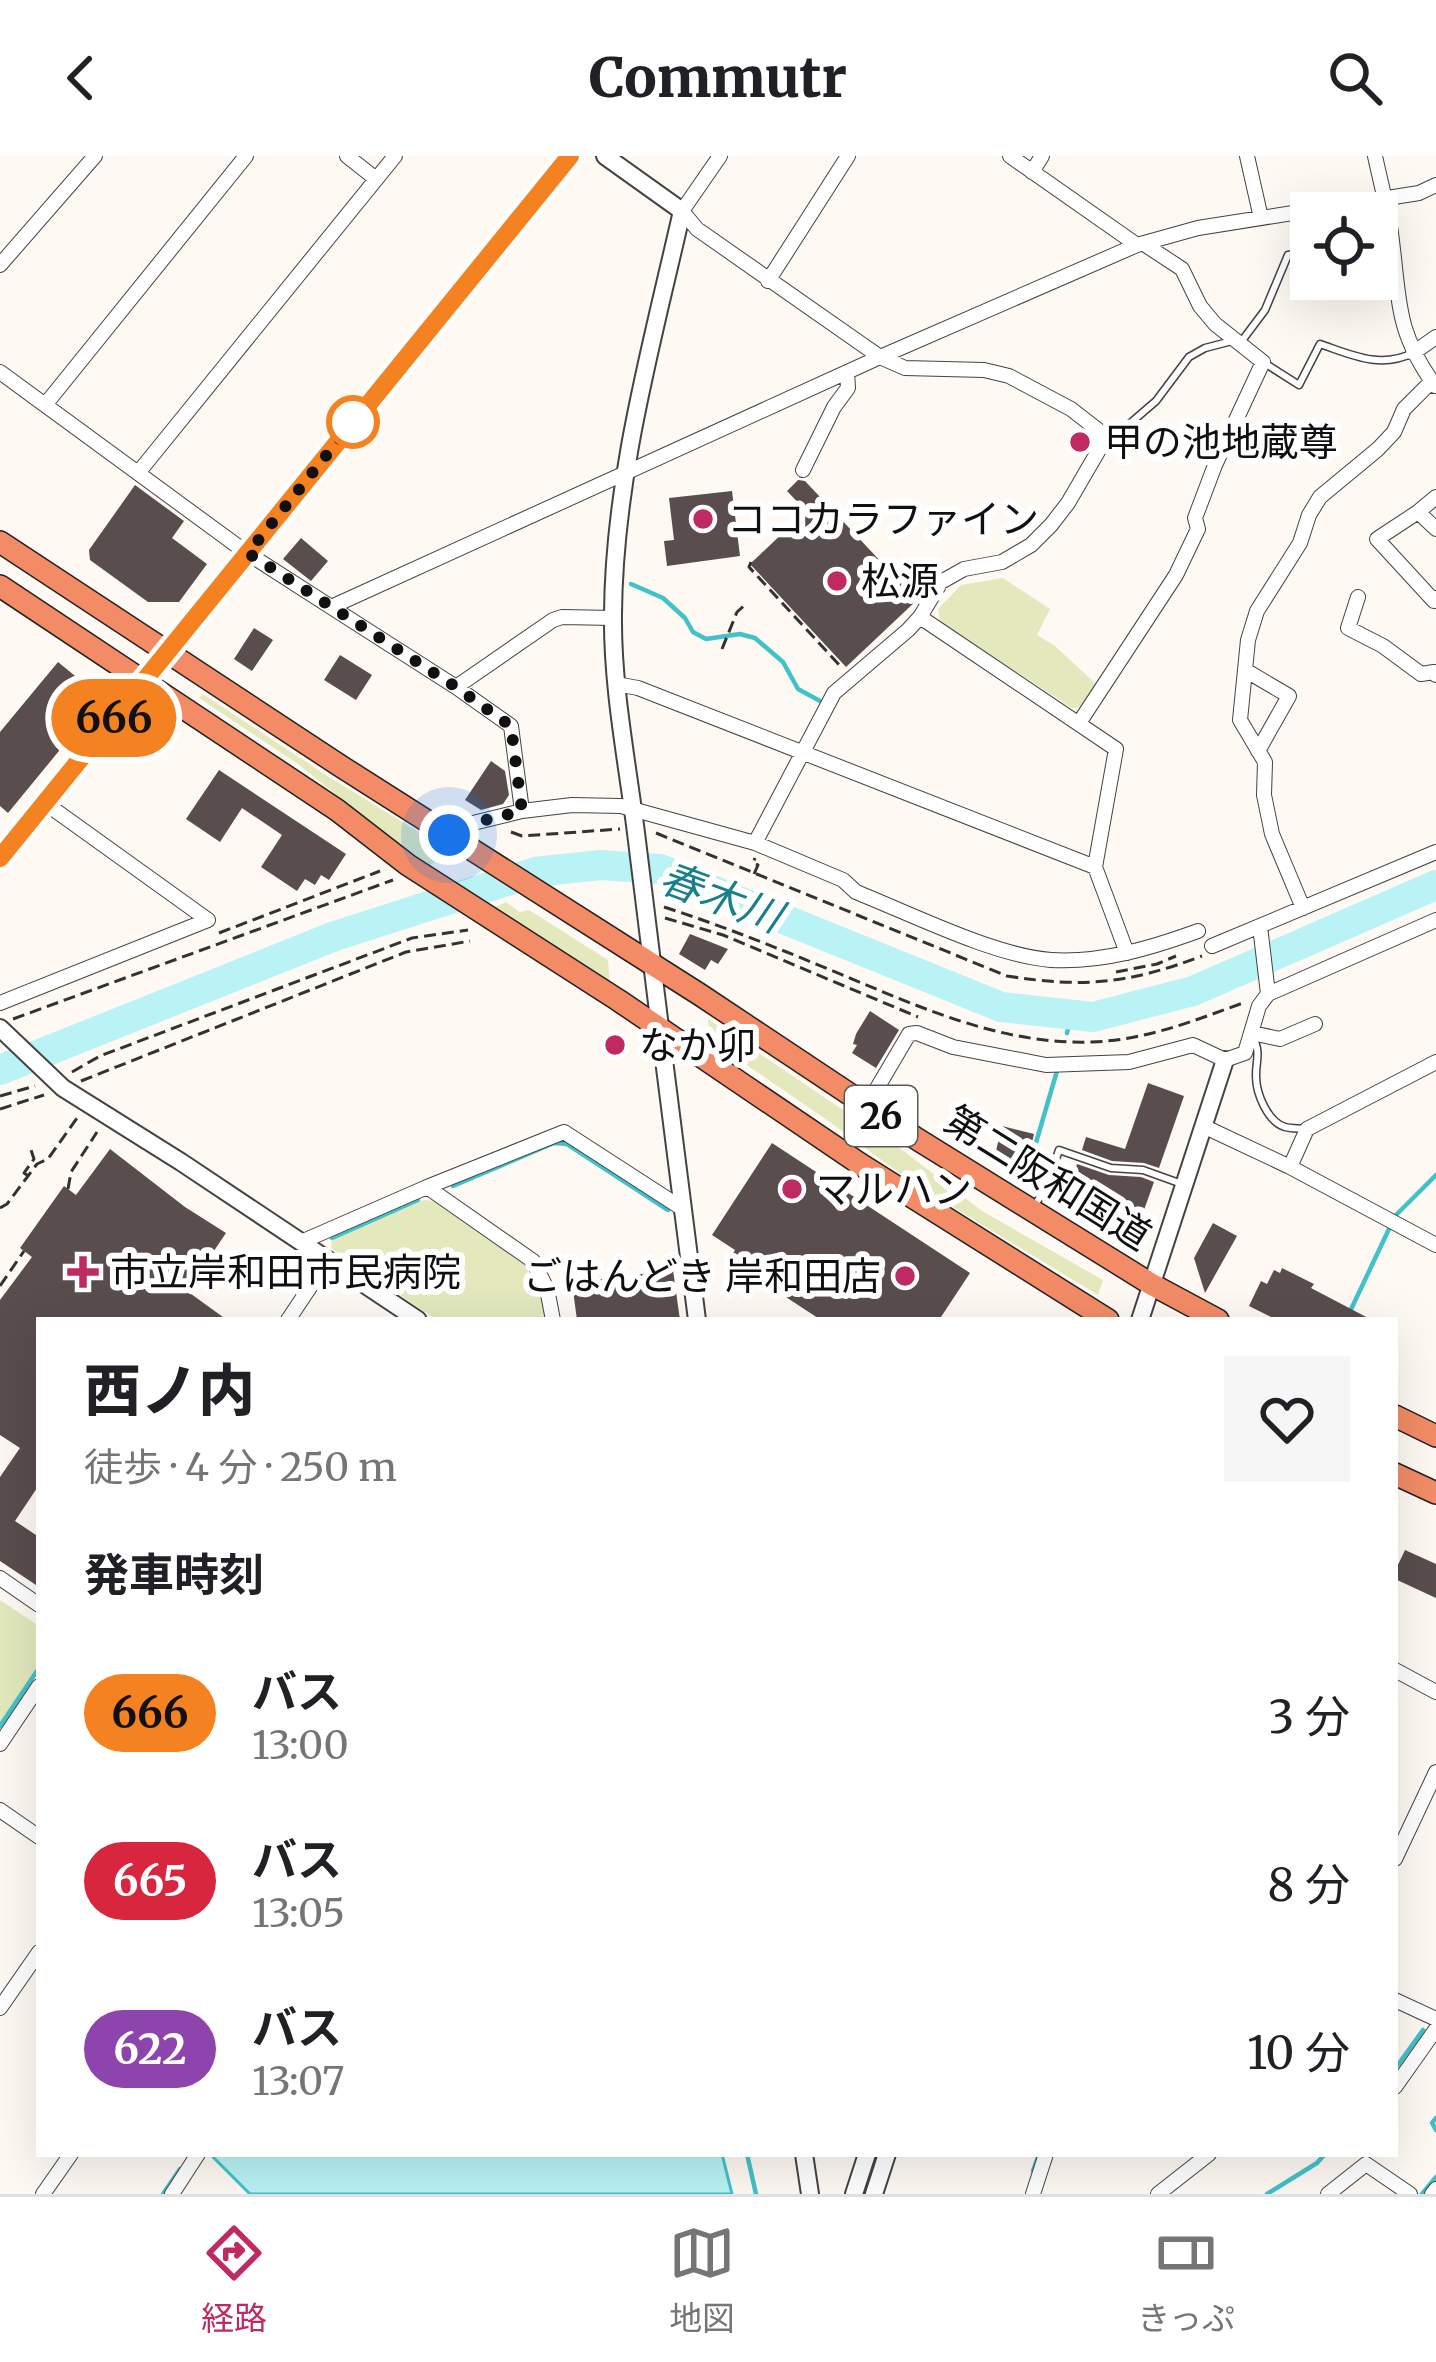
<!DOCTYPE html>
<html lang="ja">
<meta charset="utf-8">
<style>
:root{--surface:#fff;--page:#f6f6f6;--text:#202124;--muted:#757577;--line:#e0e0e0;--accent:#bf2a62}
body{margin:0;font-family:Merriweather,"Noto Sans JP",serif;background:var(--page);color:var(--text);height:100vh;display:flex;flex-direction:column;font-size:45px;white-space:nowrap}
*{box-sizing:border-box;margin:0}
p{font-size:39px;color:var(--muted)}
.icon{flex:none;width:66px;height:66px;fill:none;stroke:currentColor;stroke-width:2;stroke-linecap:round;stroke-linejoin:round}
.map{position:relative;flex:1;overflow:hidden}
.drawer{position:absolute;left:36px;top:1161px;width:1362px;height:840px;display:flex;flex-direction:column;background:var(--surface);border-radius:0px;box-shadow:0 12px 48px #0002}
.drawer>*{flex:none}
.badge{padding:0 24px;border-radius:39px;font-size:42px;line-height:78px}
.fabs{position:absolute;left:1290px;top:36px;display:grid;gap:24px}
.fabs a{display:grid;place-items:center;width:108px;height:108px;border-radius:0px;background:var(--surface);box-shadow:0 12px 48px #0002;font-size:60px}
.you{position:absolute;width:60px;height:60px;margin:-30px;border:9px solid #fff;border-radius:50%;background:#1a73e8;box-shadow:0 0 0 18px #1a73e833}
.map>.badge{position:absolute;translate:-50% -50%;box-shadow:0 0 0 6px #fff}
h2{padding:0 48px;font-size:45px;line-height:108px}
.round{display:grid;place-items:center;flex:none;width:126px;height:126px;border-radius:0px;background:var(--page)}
.overview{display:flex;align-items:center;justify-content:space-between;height:204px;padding:0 48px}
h1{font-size:57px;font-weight:800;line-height:90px}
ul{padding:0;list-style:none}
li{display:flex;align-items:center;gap:36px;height:168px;padding:0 48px}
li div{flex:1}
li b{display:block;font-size:45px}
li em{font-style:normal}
li .badge{min-width:132px;font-weight:700;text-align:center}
header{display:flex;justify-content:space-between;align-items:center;height:156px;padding:0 48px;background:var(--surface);font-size:54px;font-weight:800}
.menu{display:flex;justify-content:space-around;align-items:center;height:168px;border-top:3px solid var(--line);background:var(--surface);font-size:33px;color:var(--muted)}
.menu a{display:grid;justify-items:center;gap:6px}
.menu .active{color:var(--accent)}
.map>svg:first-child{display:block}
</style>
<header><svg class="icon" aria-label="back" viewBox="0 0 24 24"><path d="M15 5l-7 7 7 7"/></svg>Commutr<svg class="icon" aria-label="search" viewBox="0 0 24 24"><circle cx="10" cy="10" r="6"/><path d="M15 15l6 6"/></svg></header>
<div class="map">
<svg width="1436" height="2038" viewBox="0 0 1436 2038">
<rect width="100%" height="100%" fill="#fff9f4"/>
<path fill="#e3e9bd" d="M 1003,422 L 1050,453 L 1037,479 L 1055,490 L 1097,529 L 1083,551 L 1072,552 L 940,466 L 938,453 L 961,429 Z
M 203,538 L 329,621 L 456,699 L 445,705 L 441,702 L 430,709 L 395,686 L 298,608 L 199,542 Z
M 506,746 L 520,756 L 529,754 L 608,804 L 610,827 L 493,752 Z
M 708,863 L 901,993 L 982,1055 L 1103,1124 L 1098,1139 L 913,1027 L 827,964 L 710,884 Z
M 424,1044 L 433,1045 L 530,1112 L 541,1128 L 548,1164 L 437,1164 L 331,1092 L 332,1084 Z
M 0,1444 L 39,1470 L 39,1509 L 0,1567 Z"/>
<path fill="#b9f3f5" stroke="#41c2cb" stroke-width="3" d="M 210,1998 L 722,1998 L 732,2038 L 250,2038 Z"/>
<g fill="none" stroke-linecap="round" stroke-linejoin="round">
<path stroke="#41c2cb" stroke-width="4.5" d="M 631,428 L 663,442 L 685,462 L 693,476 L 706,483 L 740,478 L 755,482 L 783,506 L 798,533 L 820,545
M 1067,877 L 1072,859
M 1025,1024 L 1057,915
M 453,1030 L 554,987 L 567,988 L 668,1054
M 1396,1059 L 1436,1019
M 332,1082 L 418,1044
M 1346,1164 L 1389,1073
M 0,1570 L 39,1512
M 1395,1913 L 1423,1874
M 1436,1962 L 1432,1967 L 1436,1974
M 747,1998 L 756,2038
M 1033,2015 L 1039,1998
M 163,2038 L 180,2013
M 1267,2038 L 1317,2007 L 1325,1998
M 1422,2038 L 1436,2021"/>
<path stroke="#b9f3f5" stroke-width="30" d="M 0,914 L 335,780 L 535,716 L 600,709 L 660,713 L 1001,851 L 1093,861 L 1193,835 L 1436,729"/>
</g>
<path fill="#594d4d" d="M 798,324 L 805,325 L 917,444 L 846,511 L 750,408 L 806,355 L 787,335 Z
M 135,329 L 184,365 L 172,382 L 207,408 L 179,446 L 148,446 L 90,404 L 89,394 Z
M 732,335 L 740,400 L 667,410 L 664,385 L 674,384 L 669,342 Z
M 301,382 L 328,405 L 311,425 L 283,403 Z
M 254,472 L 273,484 L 252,515 L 234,503 Z
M 340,499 L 372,519 L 356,544 L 324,524 Z
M 58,506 L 80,524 L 86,562 L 8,657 L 0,650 L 0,576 Z
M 491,605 L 505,615 L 509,639 L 503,648 L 481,654 L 465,644 Z
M 219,614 L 346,698 L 329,724 L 321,719 L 315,729 L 305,723 L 297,735 L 261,711 L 282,679 L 242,652 L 220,686 L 186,663 Z
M 690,778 L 728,793 L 718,808 L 711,804 L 705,814 L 679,798 Z
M 870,855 L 899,874 L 876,912 L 852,897 L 857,889 L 853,888 L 856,878 Z
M 1148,927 L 1184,940 L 1159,1012 L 1144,1007 L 1112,1005 L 1082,994 L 1086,981 L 1125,993 Z
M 1002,970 L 1034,978 L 1026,1011 L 994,1003 Z
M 772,987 L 970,1117 L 939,1164 L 821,1164 L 729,1104 L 735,1094 L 712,1079 Z
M 110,993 L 185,1051 L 226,1077 L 187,1135 L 227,1164 L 39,1164 L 39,1329 L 15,1365 L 39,1381 L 39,1431 L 0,1405 L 0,1321 L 20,1292 L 0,1279 L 0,1144 L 32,1101 L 20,1092 L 64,1030 L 76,1039 Z
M 1077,1008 L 1109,1019 L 1141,1021 L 1154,1026 L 1144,1054 L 1103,1067 L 1090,1063 L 1093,1055 L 1065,1046 Z
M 1213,1067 L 1237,1080 L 1205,1137 L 1194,1102 Z
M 1282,1112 L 1314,1128 L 1311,1132 L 1372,1164 L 1277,1164 L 1249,1150 L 1261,1125 L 1267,1128 L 1274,1114 L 1280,1117 Z
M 673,1114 L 680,1164 L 577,1164 L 572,1127 Z
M 1405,1394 L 1436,1408 L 1436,1442 L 1395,1423 L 1395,1415 Z"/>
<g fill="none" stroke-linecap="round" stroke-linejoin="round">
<g stroke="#434343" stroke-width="9">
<path id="service" d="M 1241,186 L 1265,154 L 1288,99 L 1311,96
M 1266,208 L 1299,229 L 1320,188 C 1352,199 1380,213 1413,197
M 1101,278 L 1127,270 L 1156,245 L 1189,201 L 1205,192 L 1232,185
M 1253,880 C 1261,899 1256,902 1256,920 C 1256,938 1268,966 1285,971 C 1292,973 1299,972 1306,973
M 1034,1051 L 1047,1029 L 1059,994 L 1111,1012 L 1143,1014 L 1182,1028"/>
</g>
<g stroke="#434343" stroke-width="16">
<path id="minor" d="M 347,0 L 376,23
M 720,0 L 682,55 L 697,73 L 880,201 L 905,212 L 984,214 L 1009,220 L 1071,253 L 1098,274 L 1100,292 L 1068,347 L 1051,369 L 1031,389 L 1002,406 L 964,413 L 941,426 L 920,461 L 908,474 L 834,537 L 755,687
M 1010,0 L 1137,89
M 1247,0 L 1261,62
M 1375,0 C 1381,28 1389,57 1392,85 C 1400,148 1396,175 1435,230
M 1032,16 L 1042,0
M 0,109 L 95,0
M 768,125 L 848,0
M 1413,197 L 1436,181
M 0,216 L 247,397 L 331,451 L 880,201 L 1137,89 L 1198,72 L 1419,37 L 1436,29
M 45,249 L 246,0
M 803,314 L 834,251 L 848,232 L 847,216
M 138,317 L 395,0
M 1436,341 L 1418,356 L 1377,383 L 1434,445 L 1436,442
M 1418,356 L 1436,373
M 1358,441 L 1348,472 L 1383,490 L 1421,518 L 1434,516 L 1436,519
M 331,451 L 456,531 L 511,570 L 522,655
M 920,461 L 1116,593 L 1095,711 L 1127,797
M 1245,514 L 1289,540 L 1258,595
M 616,528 L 638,532 L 1095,711
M 456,531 L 553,464 L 562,461 L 613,462
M 1079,567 L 1176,419 L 1198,373 L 1195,362 L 1215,309 L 1263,206 L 1215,168 L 1200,150 L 1182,113 L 1144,88
M 449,679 L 473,667 L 522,655 L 572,649 L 621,650 L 755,687 L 843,724 L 856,736 C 911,758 995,800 1051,804 C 1102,807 1151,792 1198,775
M 1303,752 L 1272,678 L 1264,639 L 1265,606 L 1240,564 L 1248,484 L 1257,455 L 1300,387 L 1309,359 L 1320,341 L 1378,293 L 1394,276 L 1404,253 L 1432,225
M 1260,770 L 1268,838
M 1212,790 L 1436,696
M 0,847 L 208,764 L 45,647
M 1252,877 L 1280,883 L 1315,868
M 866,951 L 909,878 L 917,877 L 953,891 L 1046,909 L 1129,906 L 1193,889 L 1225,904 L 1245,897 L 1259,850 L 1268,838 L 1436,764
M 1203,970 L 1290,1011 L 1436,1089
M 1290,1011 L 1307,973 L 1436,906
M 427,1031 L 533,1105 L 547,1133 L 553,1164
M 301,1086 L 427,1031 L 564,976 L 683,1053
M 288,1164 L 328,1104
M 0,1422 L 39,1449
M 1395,1514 L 1436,1536
M 0,1588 L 39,1530
M 0,1654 L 39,1681
M 1395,1703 L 1436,1616
M 1395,1844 L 1436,1863
M 0,1852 L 39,1796
M 1395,1931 L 1436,1873
M 43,2038 L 71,1998
M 172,2038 L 198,1998
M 1033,2038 L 1046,1998
M 1158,2038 L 1209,1998
M 1328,2038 L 1366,2008 L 1410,2038
M 1432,2038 L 1436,2033"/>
</g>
<g stroke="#434343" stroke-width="20">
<path id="tertiary" d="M 605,0 L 682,55 C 652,188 614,321 613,458 C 612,534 628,609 637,685 C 656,845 677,1004 697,1164
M 0,702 L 570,0
M 0,872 L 63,932 L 181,1006 L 418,1164
M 1140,1164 L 1225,904
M 804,1998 L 810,2038
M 854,2038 L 867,1998
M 874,2038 L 887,1998"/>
</g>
<g stroke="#212121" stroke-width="24">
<path id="trunk" d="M 0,386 L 342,611 L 699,838 L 917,983 L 1151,1128 L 1218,1164
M 0,430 L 337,654 L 408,709 L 618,844 L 860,1008 L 1108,1164
M 1395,1260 L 1436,1280
M 1395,1318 L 1436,1337"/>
</g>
<path stroke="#323232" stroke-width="3" stroke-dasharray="12 6" stroke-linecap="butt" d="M 751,406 L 749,411 L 842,512
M 722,493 L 737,456 L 746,448
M 511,676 L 522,680 L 620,673
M 656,677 L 1007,820 C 1084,832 1128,828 1202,800
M 754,718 L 758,709 L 753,707 L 755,702
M 664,751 C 726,771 785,795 845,820 C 924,853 1004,889 1092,886 C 1146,884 1193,865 1243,847
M 665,762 L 723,779 L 918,861
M 219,777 L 380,715
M 1116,816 L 1157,808 L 1176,800
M 13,863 L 393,724
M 72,916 L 100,900 L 412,782 L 468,774
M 81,925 L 406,796 L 470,785
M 0,940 L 35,930
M 0,953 L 44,939
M 27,1019 L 24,1017 L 34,1003 L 31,994
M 68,1033 L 71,1016 L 97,976
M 0,1052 L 7,1048 L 37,1008 L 48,1003 L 77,962
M 0,1130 L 24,1095"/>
<use href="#service" stroke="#fff" stroke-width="6"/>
<use href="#minor" stroke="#fff" stroke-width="14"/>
<use href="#tertiary" stroke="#fff" stroke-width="16"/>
<use href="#trunk" stroke="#f38c66" stroke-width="21"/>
</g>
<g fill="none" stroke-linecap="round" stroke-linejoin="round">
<g stroke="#fff" stroke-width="27">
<path id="line" d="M 0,702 L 570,0"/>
</g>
<use href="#line" stroke="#f58220" stroke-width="18"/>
<path stroke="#101010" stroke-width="12" stroke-dasharray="0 21.6" d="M 353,266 L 248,397 L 456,531 L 511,570 L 522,655 L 473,667 L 449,679"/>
</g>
<circle fill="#fff" stroke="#f58220" stroke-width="6" cx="353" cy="266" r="24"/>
<g fill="#bf2a62" stroke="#fff" stroke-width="4.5">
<circle cx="1080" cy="286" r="12"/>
<circle cx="703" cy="363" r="12"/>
<circle cx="837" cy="425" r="12"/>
<circle cx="615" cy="889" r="12"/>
<circle cx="792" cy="1033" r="12"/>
<path d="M77 1098h12v12h12v12h-12v12h-12v-12h-12v-12h12z"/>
<circle cx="905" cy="1120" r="12"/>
</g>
<g text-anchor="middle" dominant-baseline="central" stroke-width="12" stroke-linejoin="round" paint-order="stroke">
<rect fill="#fff" stroke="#585858" stroke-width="3" x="845" y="930" width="72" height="60" rx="9"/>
<g font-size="36" font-weight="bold" fill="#101010">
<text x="881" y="960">26</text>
</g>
<g font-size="39" fill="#101010" stroke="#fff" text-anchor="start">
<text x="1104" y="286">甲の池地蔵尊</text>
<text x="727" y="363">ココカラファイン</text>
<text x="861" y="425">松源</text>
<text x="639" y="889">なか卯</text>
<text x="816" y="1033">マルハン</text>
<text x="110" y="1116">市立岸和田市民病院</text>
<text x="881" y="1120" text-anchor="end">ごはんどき 岸和田店</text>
</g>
<g font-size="39" fill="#101010" stroke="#fff">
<text transform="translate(1048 1022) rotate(32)">第二阪和国道</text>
</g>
<g font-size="42" font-style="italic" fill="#19808b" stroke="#fff">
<text transform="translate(721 741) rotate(20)">春木川</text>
</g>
</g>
</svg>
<div class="fabs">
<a><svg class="icon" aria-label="locate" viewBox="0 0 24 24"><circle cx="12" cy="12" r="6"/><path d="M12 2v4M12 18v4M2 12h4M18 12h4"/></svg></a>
</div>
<div class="you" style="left:449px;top:679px"></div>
<b class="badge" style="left:114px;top:562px;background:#f58220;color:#111">666</b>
<section class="drawer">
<div class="overview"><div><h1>西ノ内</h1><p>徒歩 · 4 分 · 250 m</p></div><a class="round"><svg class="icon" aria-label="heart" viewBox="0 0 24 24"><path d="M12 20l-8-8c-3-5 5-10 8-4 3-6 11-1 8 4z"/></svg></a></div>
<h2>発車時刻</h2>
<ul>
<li><span class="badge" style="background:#f58220;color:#111">666</span><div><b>バス</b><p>13:00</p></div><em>3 分</em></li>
<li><span class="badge" style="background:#d7263d;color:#fff">665</span><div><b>バス</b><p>13:05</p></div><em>8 分</em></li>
<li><span class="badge" style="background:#8e44ad;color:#fff">622</span><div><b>バス</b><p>13:07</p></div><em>10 分</em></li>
</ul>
</section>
</div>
<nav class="menu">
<a class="active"><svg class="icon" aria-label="directions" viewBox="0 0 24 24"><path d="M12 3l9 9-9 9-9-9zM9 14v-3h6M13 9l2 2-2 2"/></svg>経路</a>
<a><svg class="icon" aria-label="map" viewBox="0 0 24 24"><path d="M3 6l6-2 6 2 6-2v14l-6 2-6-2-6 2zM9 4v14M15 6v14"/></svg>地図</a>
<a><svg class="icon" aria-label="tickets" viewBox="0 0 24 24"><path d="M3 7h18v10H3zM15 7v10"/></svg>きっぷ</a>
</nav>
